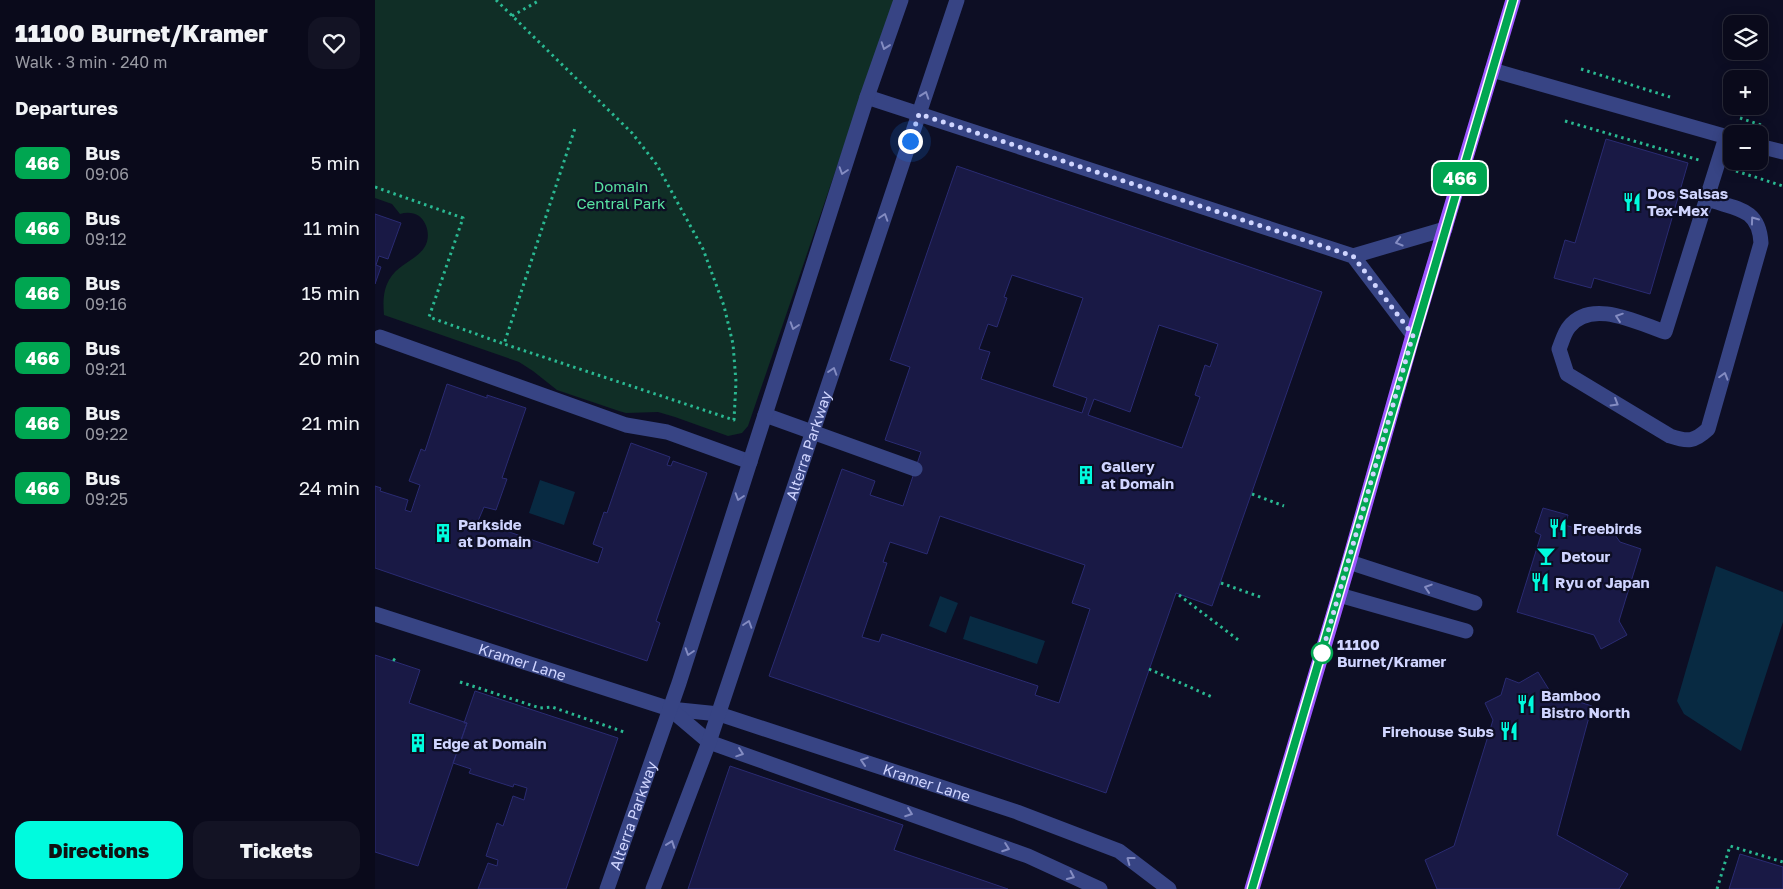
<!DOCTYPE html>
<meta charset="utf-8">
<style>
:root{--surface:#0a0a1b;--page:#131324;--text:#f1f3f6;--muted:#999aa3;--line:#2a2b3a;--accent:#00fbde}
body{margin:0;font-family:"Golos Text",sans-serif;background:var(--page);color:var(--text);height:100vh;display:flex;flex-direction:column;font-size:19px;white-space:nowrap}
*{box-sizing:border-box;margin:0}
p{font-size:16px;color:var(--muted)}
.icon{flex:none;width:28px;height:28px;fill:none;stroke:currentColor;stroke-width:2;stroke-linecap:round;stroke-linejoin:round}
.map{position:relative;flex:1;overflow:hidden}
.details{display:flex;flex-direction:column;background:var(--surface);width:375px}
.details>*{flex:none}
.badge{padding:0 10px;border-radius:8px;font-size:18px;line-height:32px}
.controls{position:absolute;left:1348px;top:15px;display:grid;gap:10px}
.controls a{display:grid;place-items:center;width:45px;height:45px;border-radius:10px;background:var(--surface);box-shadow:0 2px 12px #0003,0 0 0 1px var(--line);font-size:25px}
.you{position:absolute;width:25px;height:25px;margin:-12px;border:4px solid #fff;border-radius:50%;background:#1a73e8;box-shadow:0 0 0 8px #1a73e833}
.map>.badge{position:absolute;translate:-50% -50%;box-shadow:0 0 0 2px #fff}
h2{padding:0 15px;font-size:19px;line-height:45px}
.round{display:grid;place-items:center;flex:none;width:52px;height:52px;border-radius:15px;background:var(--page)}
.headline{display:flex;align-items:center;justify-content:space-between;height:85px;padding:0 15px}
h1{font-size:24px;font-weight:800;line-height:38px}
.action{display:flex;gap:10px;margin-top:auto;padding:10px 15px}
.action a{flex:1;height:58px;border-radius:15px;background:var(--accent);color:#111;font-size:20px;font-weight:800;line-height:58px;text-align:center}
.action a+a{background:var(--page);color:var(--text)}
ul{padding:0;list-style:none}
li{display:flex;align-items:center;gap:15px;height:65px;padding:0 15px}
li div{flex:1}
li b{display:block;font-size:19px}
li em{font-style:normal}
li .badge{min-width:55px;font-weight:700;text-align:center}
main{display:flex;flex:1;min-height:0}
.map>svg:first-child{display:block}
</style>
<main>
<section class="details">
<div class="headline"><div><h1>11100 Burnet/Kramer</h1><p>Walk · 3 min · 240 m</p></div><a class="round"><svg class="icon" aria-label="heart" viewBox="0 0 24 24"><path d="M12 20l-8-8c-3-5 5-10 8-4 3-6 11-1 8 4z"/></svg></a></div>
<h2>Departures</h2>
<ul>
<li><span class="badge" style="background:#00a651;color:#fff">466</span><div><b>Bus</b><p>09:06</p></div><em>5 min</em></li>
<li><span class="badge" style="background:#00a651;color:#fff">466</span><div><b>Bus</b><p>09:12</p></div><em>11 min</em></li>
<li><span class="badge" style="background:#00a651;color:#fff">466</span><div><b>Bus</b><p>09:16</p></div><em>15 min</em></li>
<li><span class="badge" style="background:#00a651;color:#fff">466</span><div><b>Bus</b><p>09:21</p></div><em>20 min</em></li>
<li><span class="badge" style="background:#00a651;color:#fff">466</span><div><b>Bus</b><p>09:22</p></div><em>21 min</em></li>
<li><span class="badge" style="background:#00a651;color:#fff">466</span><div><b>Bus</b><p>09:25</p></div><em>24 min</em></li>
</ul>
<div class="action"><a>Directions</a><a>Tickets</a></div>
</section>
<div class="map">
<svg width="1408" height="889" viewBox="0 0 1408 889">
<rect width="100%" height="100%" fill="#0d0e24"/>
<path fill="#102e26" d="M 0,0 L 519,0 L 373,426 L 367,433 L 353,436 L 300,417 L 283,412 L 251,413 L 244,411 L 182,390 L 158,371 L 144,362 L 9,315 C 8,302 8,291 14,280 C 23,264 40,261 49,248 C 56,238 53,223 44,216 C 38,212 31,212 25,214 L 17,204 L 0,198 Z"/>
<path fill="#082a42" d="M 165,480 L 200,492 L 189,525 L 154,513 Z
M 1341,566 L 1408,592 L 1408,622 L 1366,751 L 1309,714 L 1302,701 Z
M 565,596 L 583,603 L 571,633 L 554,626 Z
M 595,616 L 670,641 L 662,664 L 588,639 Z"/>
<path fill="#191945" stroke="#2a2b72" fill-rule="evenodd" d="M 1231,139 L 1313,163 L 1275,294 L 1219,278 L 1216,288 L 1179,278 L 1190,240 L 1200,243 Z
M 582,166 L 947,292 L 837,606 L 801,593 L 731,793 L 394,676 L 467,469 L 500,481 L 495,495 L 528,506 L 546,452 L 510,440 L 535,367 L 515,360 ZM 637,275 L 708,298 L 678,386 L 712,398 L 707,413 L 606,379 L 615,352 L 604,349 L 613,324 L 622,327 L 632,298 L 629,297 ZM 784,325 L 843,344 L 835,367 L 830,365 L 820,395 L 825,397 L 807,448 L 713,415 L 719,399 L 755,412 ZM 565,516 L 710,565 L 697,603 L 715,609 L 684,703 L 660,695 L 663,686 L 507,634 L 504,642 L 487,637 L 512,563 L 508,562 L 515,542 L 552,554 Z
M 0,214 L 26,223 L 13,259 L 4,256 L 1,265 L 6,267 L 0,284 Z
M 72,384 L 112,398 L 112,395 L 151,408 L 127,478 L 132,479 L 121,510 L 109,507 L 103,521 L 223,563 L 228,548 L 218,544 L 229,512 L 232,513 L 256,443 L 295,457 L 292,465 L 296,466 L 298,461 L 332,473 L 281,621 L 285,623 L 272,661 L 0,568 L 0,486 L 6,488 L 5,491 L 33,500 L 30,510 L 36,512 L 45,485 L 34,481 L 46,449 L 50,451 Z
M 1168,508 L 1193,515 L 1190,525 L 1216,533 L 1233,525 L 1245,542 L 1266,549 L 1244,621 L 1252,635 L 1226,649 L 1219,635 L 1142,612 L 1166,535 L 1160,532 Z
M 0,655 L 45,670 L 34,703 L 92,723 L 43,866 L 0,852 Z
M 1163,672 L 1176,693 L 1217,706 L 1182,835 L 1253,874 L 1244,889 L 1062,889 L 1050,860 L 1079,846 L 1118,720 L 1110,703 L 1126,695 L 1131,678 L 1144,683 Z
M 100,691 L 243,738 L 191,889 L 103,889 L 113,863 L 122,866 L 123,860 L 111,856 L 122,823 L 128,826 L 138,796 L 149,800 L 152,788 L 139,784 L 138,787 L 94,773 L 96,769 L 78,763 L 92,723 L 89,723 Z
M 355,766 L 528,825 L 519,850 L 633,889 L 313,889 Z
M 1365,854 L 1408,867 L 1408,889 L 1354,889 Z"/>
<g fill="none" stroke-linecap="round" stroke-linejoin="round">
<path stroke="#2ab992" stroke-width="3" stroke-dasharray="2.5 4" stroke-linecap="butt" d="M 121,0 L 257,133 L 282,165 L 328,249 L 349,306 L 358,344 L 361,382 L 359,420 L 129,344 L 200,128
M 137,16 L 165,0
M 1206,69 L 1295,97
M 1365,118 L 1386,125
M 1190,121 L 1324,160
M 1361,171 L 1408,186
M 0,187 L 88,218 L 54,317 L 129,344
M 877,494 L 909,506
M 846,583 L 888,598
M 804,595 L 866,642
M 18,659 L 21,661
M 774,669 L 837,697
M 85,682 L 165,708 L 177,707 L 249,732
M 1342,889 L 1355,846 L 1408,862"/>
<g stroke="#374484" stroke-width="15">
<path d="M 1117,70 L 1356,138"/>
<path d="M 492,97 L 978,256 L 1038,335"/>
<path d="M 1384,146 L 1408,152"/>
<path d="M 1332,199 C 1360,209 1384,207 1386,243 L 1333,429 C 1319,442 1313,442 1295,436 L 1192,374 L 1184,349 C 1187,342 1189,333 1194,327 C 1216,298 1263,323 1290,332 L 1351,137"/>
<path d="M 978,256 L 1070,229"/>
<path d="M 5,337 L 251,425 L 292,432 L 375,462"/>
<path d="M 390,415 L 540,469"/>
<path d="M 974,562 L 1100,603"/>
<path d="M 964,595 L 1091,631"/>
<path id="s1" d="M 0,614 L 295,709 L 344,714 L 642,812 L 744,851 L 794,889"/>
<path d="M 295,709 L 334,742 L 653,856 L 725,889"/>
<path id="s2" d="M 232,889 L 304,683 L 492,97 L 526,0"/>
<path id="s3" d="M 278,889 L 334,742 L 582,0"/>
</g>
<path stroke="#9c57ff" stroke-width="15" d="M 877,889 L 974,562 L 1038,335 L 1138,0"/>
</g>
<defs><path id="oneway-chevron" d="M-2-3.5L2.5 0L-2 3.5" fill="none" stroke-width="1.6" stroke-linecap="round" stroke-linejoin="round" transform="scale(1.25)"/></defs>
<g stroke="#848cc2">
<use href="#oneway-chevron" transform="translate(510 46) rotate(109)"/>
<use href="#oneway-chevron" transform="translate(550 95) rotate(-71)"/>
<use href="#oneway-chevron" transform="translate(468 171) rotate(108)"/>
<use href="#oneway-chevron" transform="translate(509 217) rotate(-72)"/>
<use href="#oneway-chevron" transform="translate(1379 220) rotate(-126)"/>
<use href="#oneway-chevron" transform="translate(1024 242) rotate(164)"/>
<use href="#oneway-chevron" transform="translate(1244 317) rotate(-161)"/>
<use href="#oneway-chevron" transform="translate(419 326) rotate(108)"/>
<use href="#oneway-chevron" transform="translate(458 371) rotate(-72)"/>
<use href="#oneway-chevron" transform="translate(1349 376) rotate(-74)"/>
<use href="#oneway-chevron" transform="translate(1240 403) rotate(31)"/>
<use href="#oneway-chevron" transform="translate(364 497) rotate(108)"/>
<use href="#oneway-chevron" transform="translate(1053 588) rotate(-162)"/>
<use href="#oneway-chevron" transform="translate(373 624) rotate(-72)"/>
<use href="#oneway-chevron" transform="translate(314 652) rotate(108)"/>
<use href="#oneway-chevron" transform="translate(365 753) rotate(19)"/>
<use href="#oneway-chevron" transform="translate(489 761) rotate(-162)"/>
<use href="#oneway-chevron" transform="translate(534 813) rotate(20)"/>
<use href="#oneway-chevron" transform="translate(296 844) rotate(-70)"/>
<use href="#oneway-chevron" transform="translate(631 848) rotate(20)"/>
<use href="#oneway-chevron" transform="translate(755 860) rotate(-143)"/>
<use href="#oneway-chevron" transform="translate(696 876) rotate(25)"/>
</g>
<g fill="none" stroke-linecap="round" stroke-linejoin="round">
<g stroke="#fff" stroke-width="11">
<path id="line" d="M 877,889 C 963,592 1051,296 1138,0"/>
</g>
<use href="#line" stroke="#00a651" stroke-width="8"/>
<path stroke="#d0d5ff" stroke-width="5" stroke-dasharray="0 9" d="M 535,141 L 544,114 L 978,256 L 1038,335 L 947,653"/>
</g>
<defs>
<g id="restaurant-bare" transform="scale(1.5)"><path d="M-5-6h1v4h1v-4h1v4h1v-4h1v5L-1.5 .5V6h-2V.5L-5-1ZM5-6V6H3V1.5H1.5Q1.5-4 5-6Z" fill="#00fbde" stroke="#0d0e24" stroke-width="2.5" paint-order="stroke"/></g>
<g id="building-bare" transform="scale(1.5)"><path d="M-4-6H4V6H1V3H-1V6H-4ZM-2.5-4.3h1.7v1.8h-1.7ZM.8-4.3h1.7v1.8H.8ZM-2.5-1h1.7V.8h-1.7ZM.8-1h1.7V.8H.8Z" fill="#00fbde" stroke="#0d0e24" stroke-width="2.5" paint-order="stroke"/></g>
<g id="bar-bare" transform="scale(1.5)"><path d="M-6-5H6L.8 .8V4.5H3.5V6h-7V4.5H-.8V.8Z" fill="#00fbde" stroke="#0d0e24" stroke-width="2.5" paint-order="stroke"/></g>
</defs>
<g fill-rule="evenodd">
<use href="#restaurant-bare" x="1257" y="202"/>
<use href="#building-bare" x="711" y="475"/>
<use href="#restaurant-bare" x="1183" y="528"/>
<use href="#building-bare" x="68" y="533"/>
<use href="#bar-bare" x="1171" y="556"/>
<use href="#restaurant-bare" x="1165" y="582"/>
<use href="#restaurant-bare" x="1151" y="704"/>
<use href="#restaurant-bare" x="1134" y="731"/>
<use href="#building-bare" x="43" y="743"/>
</g>
<circle fill="#fff" stroke="#00a651" stroke-width="2.5" cx="947" cy="653" r="10"/>
<g text-anchor="middle" dominant-baseline="central" stroke-width="4.5" stroke-linejoin="round" paint-order="stroke">
<g font-size="15" fill="#58e3a2" stroke="#0d0e24">
<text x="246" y="186">Domain<tspan x="246" dy="17">Central Park</tspan></text>
</g>
<g font-size="15" font-weight="bold" fill="#d0d5ff" stroke="#0d0e24" text-anchor="start">
<text x="1272" y="193">Dos Salsas<tspan x="1272" dy="17">Tex-Mex</tspan></text>
<text x="726" y="466">Gallery<tspan x="726" dy="17">at Domain</tspan></text>
<text x="83" y="524">Parkside<tspan x="83" dy="17">at Domain</tspan></text>
<text x="1198" y="528">Freebirds</text>
<text x="1186" y="556">Detour</text>
<text x="1180" y="582">Ryu of Japan</text>
<text x="1166" y="695">Bamboo<tspan x="1166" dy="17">Bistro North</tspan></text>
<text x="1119" y="731" text-anchor="end">Firehouse Subs</text>
<text x="58" y="743">Edge at Domain</text>
</g>
<g font-size="15" fill="#d0d5ff" stroke="#0d0e24">
<text stroke="none"><textPath href="#s3" startOffset="470">Alterra Parkway</textPath></text>
<text stroke="none"><textPath href="#s1" startOffset="155">Kramer Lane</textPath></text>
<text stroke="none"><textPath href="#s1" startOffset="578">Kramer Lane</textPath></text>
<text stroke="none"><textPath href="#s2" startOffset="78">Alterra Parkway</textPath></text>
</g>
<g font-size="15" font-weight="bold" fill="#d0d5ff" stroke="#0d0e24" text-anchor="start">
<text x="962" y="644">11100<tspan x="962" dy="17">Burnet/Kramer</tspan></text>
</g>
</g>
</svg>
<div class="controls">
<a><svg class="icon" aria-label="layers" viewBox="0 0 24 24"><path d="M12 4l9 5-9 5-9-5zM3 14l9 5 9-5"/></svg></a>
<a>+</a>
<a>−</a>
</div>
<div class="you" style="left:535px;top:141px"></div>
<b class="badge" style="left:1085px;top:178px;background:#00a651;color:#fff">466</b>
</div>
</main>
